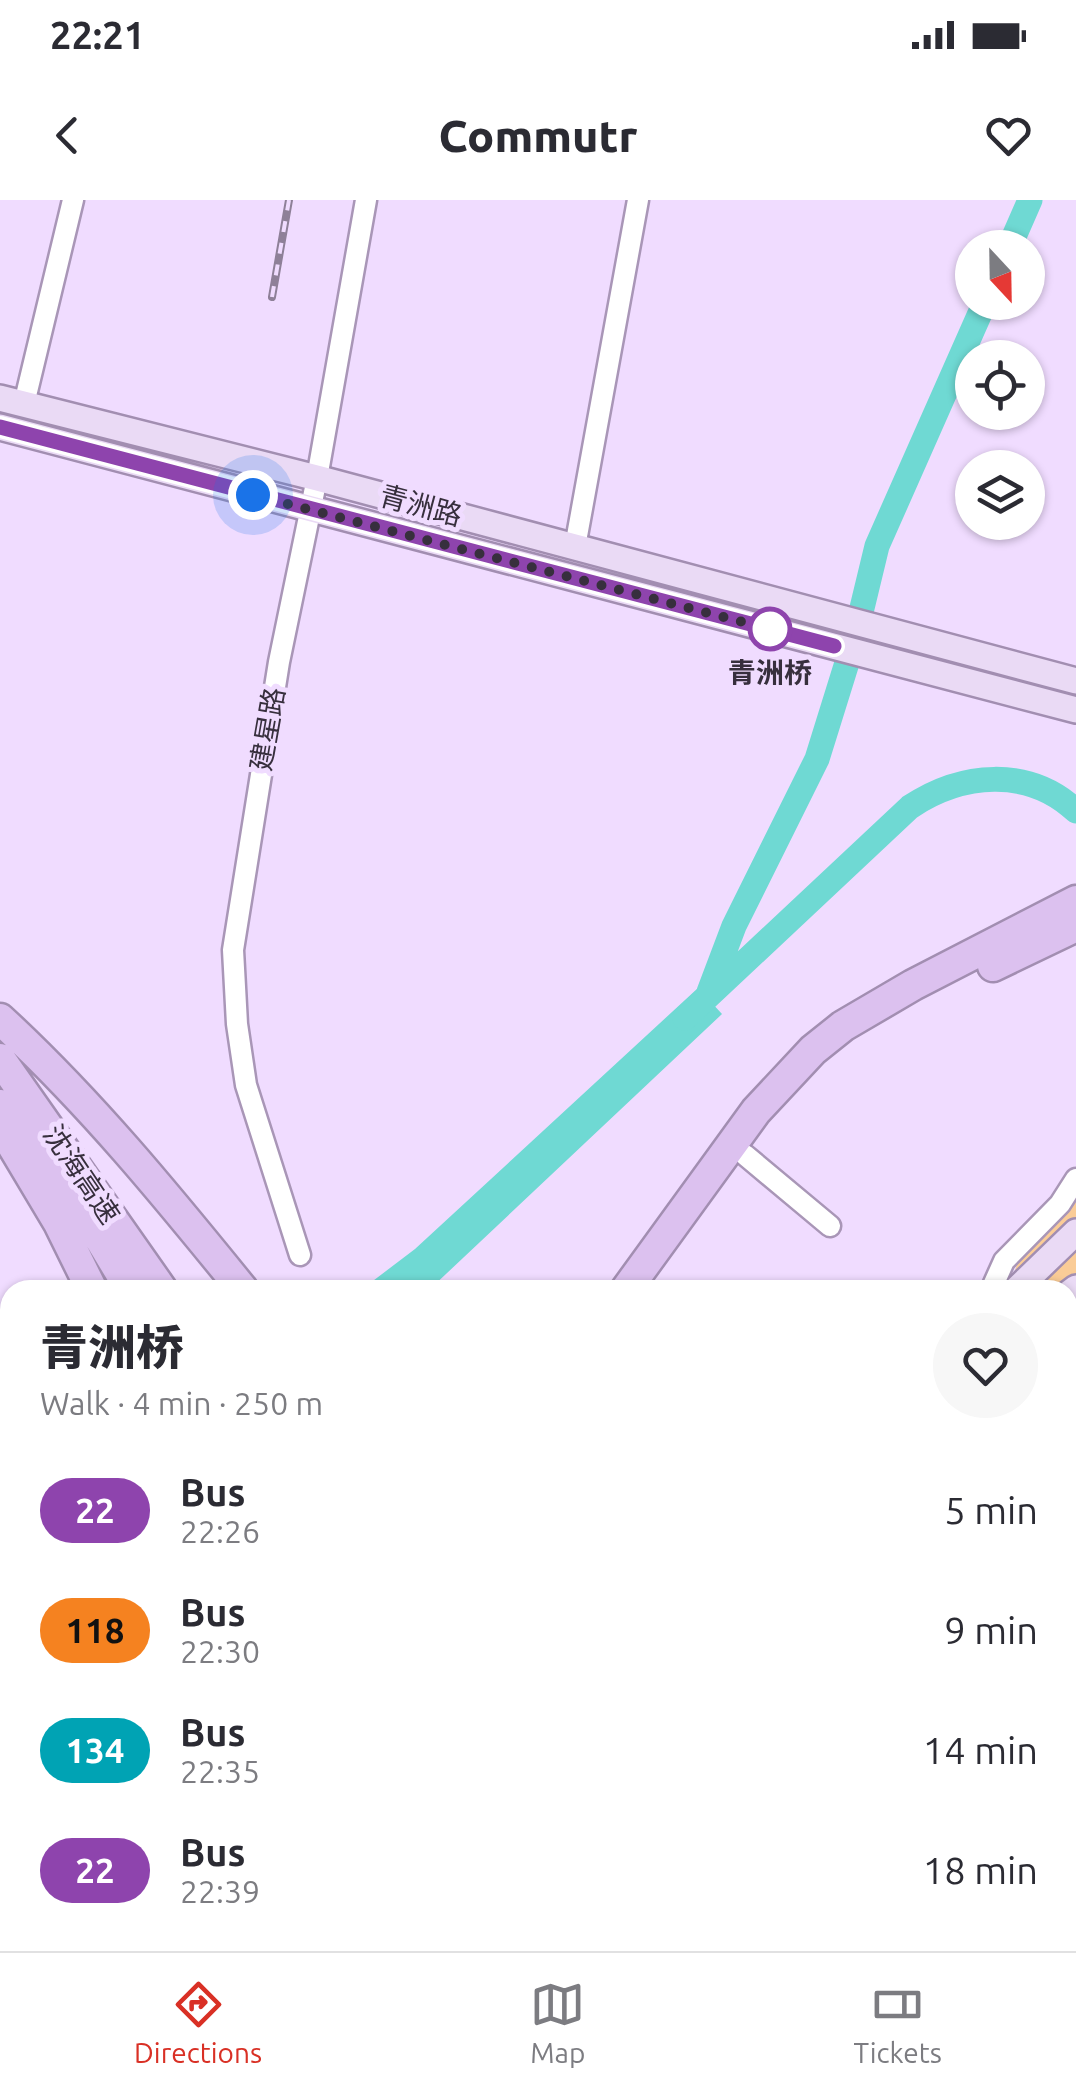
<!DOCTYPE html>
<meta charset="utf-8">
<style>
:root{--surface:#fff;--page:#f7f7f7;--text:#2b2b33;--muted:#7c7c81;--line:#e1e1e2;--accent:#d93025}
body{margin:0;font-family:Ubuntu,"Noto Sans SC",sans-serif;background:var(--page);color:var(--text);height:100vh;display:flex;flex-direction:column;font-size:38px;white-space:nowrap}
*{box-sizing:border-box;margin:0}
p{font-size:32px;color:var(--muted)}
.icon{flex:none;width:55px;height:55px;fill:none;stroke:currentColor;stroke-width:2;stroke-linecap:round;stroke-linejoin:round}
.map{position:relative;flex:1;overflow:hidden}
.side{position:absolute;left:0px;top:1080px;width:1078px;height:672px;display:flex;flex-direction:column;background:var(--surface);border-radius:30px 30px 0 0;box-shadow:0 2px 8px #0004}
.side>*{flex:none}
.badge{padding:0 20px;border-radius:32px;font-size:35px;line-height:65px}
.needle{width:65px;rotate:158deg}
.buttons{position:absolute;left:955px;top:30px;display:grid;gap:20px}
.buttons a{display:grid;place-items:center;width:90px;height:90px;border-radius:50%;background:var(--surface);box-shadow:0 2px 8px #0004;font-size:50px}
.you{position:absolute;width:50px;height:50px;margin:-25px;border:8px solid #fff;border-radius:50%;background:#1a73e8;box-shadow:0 0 0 15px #1a73e833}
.map>.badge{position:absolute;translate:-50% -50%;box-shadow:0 0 0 5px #fff}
.round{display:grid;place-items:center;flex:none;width:105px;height:105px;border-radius:52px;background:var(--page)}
.overview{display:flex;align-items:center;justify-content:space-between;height:170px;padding:0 40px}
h1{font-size:48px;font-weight:800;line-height:75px}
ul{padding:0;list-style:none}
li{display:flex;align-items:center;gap:30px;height:120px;padding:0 40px}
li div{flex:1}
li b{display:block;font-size:38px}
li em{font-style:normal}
li .badge{min-width:110px;font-weight:700;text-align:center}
.status{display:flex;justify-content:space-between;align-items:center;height:70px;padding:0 50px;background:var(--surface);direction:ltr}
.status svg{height:28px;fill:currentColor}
header{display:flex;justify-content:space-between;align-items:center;height:130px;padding:0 40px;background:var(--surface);font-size:45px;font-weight:800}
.dock{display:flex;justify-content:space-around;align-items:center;height:140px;border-top:2px solid var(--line);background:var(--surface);font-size:28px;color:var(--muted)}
.dock a{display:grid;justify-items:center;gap:5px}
.dock .on{color:var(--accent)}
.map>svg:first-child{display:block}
</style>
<div class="status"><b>22:21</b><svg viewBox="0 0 49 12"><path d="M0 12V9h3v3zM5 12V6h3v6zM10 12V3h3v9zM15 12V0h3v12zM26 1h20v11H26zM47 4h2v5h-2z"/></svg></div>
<header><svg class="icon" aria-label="back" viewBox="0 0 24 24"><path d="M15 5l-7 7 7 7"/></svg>Commutr<svg class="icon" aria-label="heart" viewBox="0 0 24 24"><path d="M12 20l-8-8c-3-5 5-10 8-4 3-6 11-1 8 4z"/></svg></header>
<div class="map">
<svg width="1076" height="1751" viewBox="0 0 1076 1751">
<rect width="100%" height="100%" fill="#f0dcff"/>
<path fill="#facc97" d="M 1076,1002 L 1076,1194 L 1068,1199 L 1068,1090 L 1008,1090 L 1019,1059 Z
M 921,1742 L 925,1751 L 585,1751 L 585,1743 Z"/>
<path fill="#6fd9d3" d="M 698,788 L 722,814 L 429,1090 L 361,1090 L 415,1049 Z
M 10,1395 L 10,1672 L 0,1735 L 0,1408 Z"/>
<path fill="#0003" d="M 1076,1442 L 1076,1488 L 1068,1492 L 1068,1445 Z"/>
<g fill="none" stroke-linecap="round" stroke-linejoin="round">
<path stroke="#6fd9d3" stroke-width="25" d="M 1009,48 L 1030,0
M 709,792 L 734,726 L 817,559 L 855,437 L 877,346 L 985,102
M 685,818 L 910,607 C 961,573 1028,566 1076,611"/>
</g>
<path fill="#613f78" d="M 1076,1439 L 1076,1469 L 1068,1472 L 1068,1443 Z"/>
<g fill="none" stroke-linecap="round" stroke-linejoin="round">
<path stroke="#cbb9d8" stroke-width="30" stroke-dasharray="30 15" stroke-linecap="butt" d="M 806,1751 L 835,1742"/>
<g stroke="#a996b7" stroke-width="25">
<path id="minor" d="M 24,204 L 73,0
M 575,347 L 638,0
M 745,955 L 830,1026
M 300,1055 L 246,885 L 237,824 L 233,750 L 279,462 L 317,278 L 366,0
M 991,1090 L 1004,1061 L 1060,1004 L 1076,979
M 1068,1332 L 1076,1372
M 1068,1407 L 1076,1399"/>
</g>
<g stroke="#a28eb1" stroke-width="30">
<path id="major" d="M 0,198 L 317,278 L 1076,481
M 0,227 L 1076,510
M 1016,1090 L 1076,1032
M 1068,1094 L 1076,1088
M 1068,1186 L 1076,1179
M 1068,1214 L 1076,1209"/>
</g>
<g stroke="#a28eb1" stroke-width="35">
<path id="highway" d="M 993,766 L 1076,726
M 0,819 C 90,902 166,995 243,1090
M 0,859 L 162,1090
M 0,905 L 69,987 L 131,1090
M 7,936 L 59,1023 L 92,1090
M 626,1090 L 756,911 L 813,850 L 843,826 L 913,785 L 1076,701
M 1068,1591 L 1076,1591
M 1068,1645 L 1076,1644
M 0,1653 L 10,1631
M 1068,1674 L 1076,1672
M 372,1742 L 373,1751
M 5,1751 L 10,1723
M 63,1751 L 63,1742
M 107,1751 L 108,1742
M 422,1751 L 424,1742
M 517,1751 L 518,1742
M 564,1751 L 576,1742"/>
</g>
<path stroke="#a596b1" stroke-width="2.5" stroke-dasharray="2.5 8" stroke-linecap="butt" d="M 891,1742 L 896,1751
M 883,1751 L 886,1742
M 947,1751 L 955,1742"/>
<use href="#minor" stroke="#fff" stroke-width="20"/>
<use href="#major" stroke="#eadaf5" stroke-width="25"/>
<use href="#highway" stroke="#dcc1ef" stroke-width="30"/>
<g stroke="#8e8098" stroke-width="8">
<path id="rail" d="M 272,97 L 289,0"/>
</g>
<use href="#rail" stroke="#f0dcff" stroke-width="4" stroke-dasharray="11" stroke-linecap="butt"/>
<g stroke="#a28eb1" stroke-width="35" stroke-linecap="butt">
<path id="highway-bridge" d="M 398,1742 L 399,1751"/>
</g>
<use href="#highway-bridge" stroke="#dcc1ef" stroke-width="30"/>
</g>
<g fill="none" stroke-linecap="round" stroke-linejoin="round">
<g stroke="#fff" stroke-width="22">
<path id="line" d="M 0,227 L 834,446"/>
</g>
<use href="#line" stroke="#8e44ad" stroke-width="15"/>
<path stroke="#372f3d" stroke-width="10" stroke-dasharray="0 18" d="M 253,295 L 770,429"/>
</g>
<circle fill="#fff" stroke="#8e44ad" stroke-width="5" cx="770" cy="429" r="20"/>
<g text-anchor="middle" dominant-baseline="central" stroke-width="10" stroke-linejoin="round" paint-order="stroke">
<g font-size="28" fill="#372f3d" stroke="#f0dcff">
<text transform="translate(421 305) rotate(15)">青洲路</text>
<text transform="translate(267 529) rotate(-80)">建星路</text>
<text transform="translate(82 974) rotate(56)">沈海高速</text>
</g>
<g font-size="28" font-weight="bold" fill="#372f3d" stroke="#f0dcff">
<text x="770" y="472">青洲桥</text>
</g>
</g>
</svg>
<div class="buttons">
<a><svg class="needle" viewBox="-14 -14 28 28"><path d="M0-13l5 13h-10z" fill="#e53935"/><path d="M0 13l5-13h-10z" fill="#7c7c81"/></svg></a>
<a><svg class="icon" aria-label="locate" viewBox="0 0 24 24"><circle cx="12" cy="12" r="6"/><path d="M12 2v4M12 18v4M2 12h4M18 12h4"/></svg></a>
<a><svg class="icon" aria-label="layers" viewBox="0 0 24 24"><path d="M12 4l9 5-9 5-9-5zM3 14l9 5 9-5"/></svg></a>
</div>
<div class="you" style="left:253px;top:295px"></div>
<section class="side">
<div class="overview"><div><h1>青洲桥</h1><p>Walk · 4 min · 250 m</p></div><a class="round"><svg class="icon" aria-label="heart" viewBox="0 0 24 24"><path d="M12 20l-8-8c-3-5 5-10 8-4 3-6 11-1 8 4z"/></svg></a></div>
<ul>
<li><span class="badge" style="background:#8e44ad;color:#fff">22</span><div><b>Bus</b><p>22:26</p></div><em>5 min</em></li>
<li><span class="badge" style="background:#f58220;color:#111">118</span><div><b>Bus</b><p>22:30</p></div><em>9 min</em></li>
<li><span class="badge" style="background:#00a3b4;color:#fff">134</span><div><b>Bus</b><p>22:35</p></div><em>14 min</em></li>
<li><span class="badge" style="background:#8e44ad;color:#fff">22</span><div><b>Bus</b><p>22:39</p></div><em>18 min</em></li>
</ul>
</section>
</div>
<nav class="dock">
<a class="on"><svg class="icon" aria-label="directions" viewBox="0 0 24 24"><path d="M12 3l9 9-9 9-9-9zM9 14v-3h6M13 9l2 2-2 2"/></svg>Directions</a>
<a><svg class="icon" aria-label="map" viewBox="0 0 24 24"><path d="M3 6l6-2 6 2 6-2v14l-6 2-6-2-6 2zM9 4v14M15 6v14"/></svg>Map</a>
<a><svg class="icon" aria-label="tickets" viewBox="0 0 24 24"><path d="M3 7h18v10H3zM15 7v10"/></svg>Tickets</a>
</nav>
